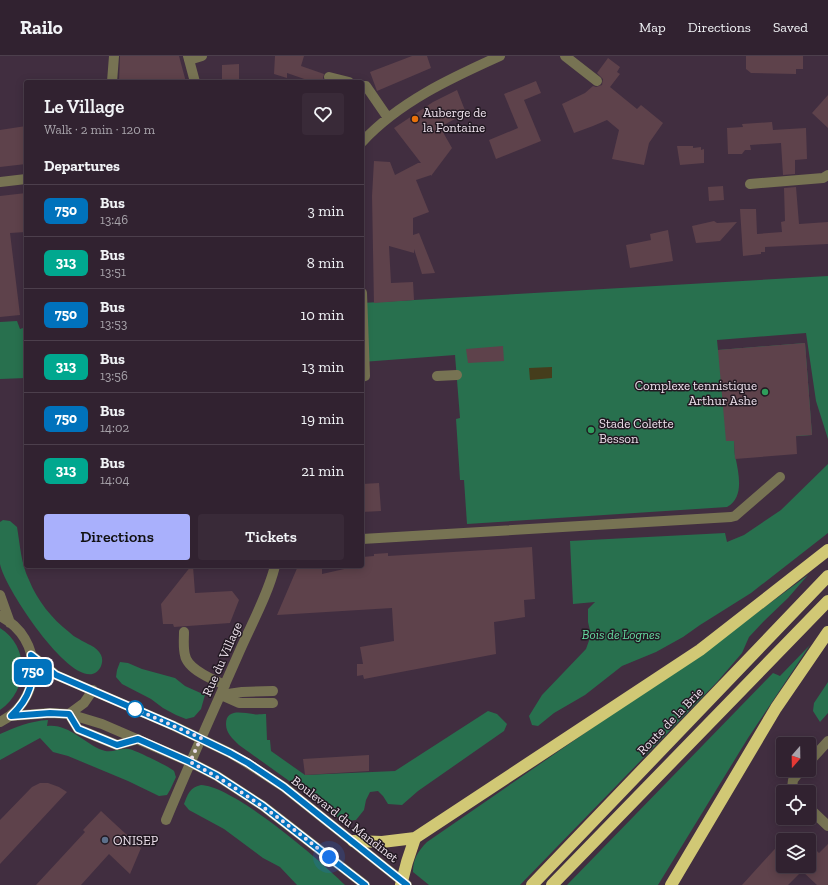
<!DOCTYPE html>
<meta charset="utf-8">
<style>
:root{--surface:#312230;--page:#392a38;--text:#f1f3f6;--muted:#a8a4ab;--line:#4c3f4c;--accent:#a9b0fc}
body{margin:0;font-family:"Zilla Slab",serif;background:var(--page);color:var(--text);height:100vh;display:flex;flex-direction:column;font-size:15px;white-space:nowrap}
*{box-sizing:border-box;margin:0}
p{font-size:13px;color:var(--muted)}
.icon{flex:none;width:22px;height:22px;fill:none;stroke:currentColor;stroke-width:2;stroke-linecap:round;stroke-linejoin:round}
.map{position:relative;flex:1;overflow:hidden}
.drawer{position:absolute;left:24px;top:24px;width:340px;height:488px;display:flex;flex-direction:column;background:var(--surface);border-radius:4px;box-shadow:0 2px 10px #0003,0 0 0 1px var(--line)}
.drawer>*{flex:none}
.badge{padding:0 8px;border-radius:6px;font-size:14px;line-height:26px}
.needle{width:26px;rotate:200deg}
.fabs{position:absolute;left:776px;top:681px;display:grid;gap:8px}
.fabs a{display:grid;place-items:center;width:40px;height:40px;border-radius:4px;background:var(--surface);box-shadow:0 2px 10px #0003,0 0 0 1px var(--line);font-size:20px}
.you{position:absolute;width:20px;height:20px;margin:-10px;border:3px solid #fff;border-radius:50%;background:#1a73e8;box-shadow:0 0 0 6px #1a73e833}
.map>.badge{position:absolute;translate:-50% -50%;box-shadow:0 0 0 2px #fff}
h2{padding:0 20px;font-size:15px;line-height:36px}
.round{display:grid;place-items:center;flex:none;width:42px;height:42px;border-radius:4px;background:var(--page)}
.head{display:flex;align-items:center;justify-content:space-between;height:68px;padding:0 20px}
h1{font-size:19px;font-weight:600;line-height:30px}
.action{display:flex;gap:8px;margin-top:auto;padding:8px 20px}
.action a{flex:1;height:46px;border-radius:4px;background:var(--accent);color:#111;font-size:16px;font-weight:600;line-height:46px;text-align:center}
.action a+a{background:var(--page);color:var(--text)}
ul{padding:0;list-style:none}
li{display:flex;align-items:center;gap:12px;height:52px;padding:0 20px;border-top:1px solid var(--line)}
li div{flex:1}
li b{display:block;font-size:15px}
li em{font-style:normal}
li .badge{min-width:44px;font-weight:700;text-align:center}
header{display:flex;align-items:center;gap:24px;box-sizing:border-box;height:56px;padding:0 20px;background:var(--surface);border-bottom:1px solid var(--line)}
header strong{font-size:19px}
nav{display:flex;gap:22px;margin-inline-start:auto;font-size:14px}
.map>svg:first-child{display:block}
</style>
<header>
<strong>Railo</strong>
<nav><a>Map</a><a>Directions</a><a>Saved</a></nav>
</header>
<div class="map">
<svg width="828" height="829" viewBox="0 0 828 829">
<rect width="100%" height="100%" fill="#412e40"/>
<path fill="#28704e" d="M 828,220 L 828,383 L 816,345 L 806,277 L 717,284 L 718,294 L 805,287 L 812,379 L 734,385 C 735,391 734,398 736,404 C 739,419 744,442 727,451 L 467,468 L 464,424 L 460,424 L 456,363 L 460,362 L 455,299 L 362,306 L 362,247 Z
M 17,265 L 20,273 L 26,271 L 26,322 L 0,323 L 0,266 Z
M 828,408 L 828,477 L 751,537 L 700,569 L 683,581 L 656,596 L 622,610 L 585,639 L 554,657 L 538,670 L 532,669 L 529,660 L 542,639 L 586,593 L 591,579 L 588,566 L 588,553 L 595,546 L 573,548 L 570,485 L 725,477 L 727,486 L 744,479 L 781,454 Z
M 3,464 L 10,465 L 17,471 C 20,488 21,508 29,524 C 37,544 52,563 69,576 C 72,579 75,581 79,583 C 86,588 97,590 101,599 C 104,605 101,614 95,617 C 70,631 4,531 0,508 C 0,495 0,479 0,466 Z
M 808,519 L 788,542 L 764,565 L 749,581 L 742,597 L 717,626 L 520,829 L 429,829 L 413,816 C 413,803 418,795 427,786 L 727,579 Z
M 0,572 C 30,591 29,634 0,654 Z
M 810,589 L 748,682 L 658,829 L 567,829 L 773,617 L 780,620 Z
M 120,606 L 128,607 L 142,613 L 175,622 L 185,630 L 205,639 L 201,653 L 194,661 L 186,663 L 176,659 L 163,652 L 151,643 L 122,628 L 116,621 L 117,614 Z
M 828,626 L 828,657 L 820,666 L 813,655 L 814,647 Z
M 488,655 L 497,658 L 507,668 L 504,675 L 418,735 L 402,749 L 388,748 L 383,740 L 378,735 L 370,736 L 366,744 L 364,754 L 356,764 L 346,765 L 337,761 L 313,742 L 239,689 C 232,682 226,677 226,668 C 226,652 243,657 253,658 C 257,659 262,658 266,658 L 267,684 L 270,684 L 271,695 L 305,719 L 395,715 Z
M 48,664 L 47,670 C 68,667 84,687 102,694 C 112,698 120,691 129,693 C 135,694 170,711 174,715 C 175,717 175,719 176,721 L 170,734 L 167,739 L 159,740 L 128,725 L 68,700 L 53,696 L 40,682 L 0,704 L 0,678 C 16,671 30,665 48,664 Z
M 201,729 C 234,730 320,804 345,829 L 297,829 L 280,811 L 263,802 L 224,773 L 189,754 L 184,748 C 188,738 189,732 201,729 Z"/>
<path fill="#453d1c" d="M 552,311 L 552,322 L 530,324 L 529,312 Z"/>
<path fill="#5e424b" d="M 120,0 L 179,0 L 186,26 L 119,26 Z
M 275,0 L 304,0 L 301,10 L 324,18 L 323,22 L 325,26 L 313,26 L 287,17 L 287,22 L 274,18 Z
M 412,0 L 427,0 L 431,12 L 377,35 L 370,16 Z
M 746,0 L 803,0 L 803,13 L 796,13 L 796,18 L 751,17 L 746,13 Z
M 608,2 L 620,11 L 617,16 L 620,18 L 610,31 L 637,53 L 641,49 L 663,67 L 649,87 L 644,109 L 612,103 L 619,74 L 607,64 L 593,70 L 574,77 L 562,48 L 585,37 L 593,30 L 596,31 L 602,29 L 603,23 L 597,17 Z
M 239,8 L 239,26 L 222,26 L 222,9 Z
M 536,25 L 541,37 L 524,44 L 541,85 L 496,103 L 489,84 L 518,72 L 504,38 Z
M 457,34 L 466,57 L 440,71 L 452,92 L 431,120 L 431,119 L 416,124 L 429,156 L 413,162 L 413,179 L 419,177 L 435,217 L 422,218 L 414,193 L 414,197 L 389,190 L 391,227 L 413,226 L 414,244 L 374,247 L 372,140 L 374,105 L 390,106 L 395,119 L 418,107 L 421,107 L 394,72 L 433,46 Z
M 828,39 L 828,72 L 812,57 Z
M 772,66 L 773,74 L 806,72 L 807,103 L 795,104 L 795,118 L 783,119 L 781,87 L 750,89 L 751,94 L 745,94 L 742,98 L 728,98 L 727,72 L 743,71 L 742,68 Z
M 26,70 L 26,108 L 0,111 L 0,74 Z
M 677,90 L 693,90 L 693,92 L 701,91 L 701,94 L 704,93 L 704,107 L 680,109 Z
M 723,130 L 724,144 L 709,145 L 708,131 Z
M 796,131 L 799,168 L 828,166 L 828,188 L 765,191 L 765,196 L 761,196 L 761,198 L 743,200 L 740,153 L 756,153 L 757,178 L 782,176 L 781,166 L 785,165 L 784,132 Z
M 26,137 L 26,176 L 10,177 L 20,259 L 0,261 L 0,140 Z
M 714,165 L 717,167 L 737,166 L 720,185 L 696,187 L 692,170 Z
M 668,174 L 673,205 L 630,212 L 626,189 L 651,184 L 650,178 Z
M 805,287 L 812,379 L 796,380 L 797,398 L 735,403 L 734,385 L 726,385 L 718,294 Z
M 503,290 L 504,305 L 468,307 L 466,293 Z
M 379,427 L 381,455 L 362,456 L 362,428 Z
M 532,491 L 535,543 L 524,544 L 525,561 L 494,566 L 496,598 L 364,623 L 363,619 L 357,620 L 357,608 L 363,608 L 360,591 L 394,585 L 392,552 L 277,559 L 298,510 L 322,510 L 322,518 L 353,511 L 353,510 L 362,510 L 362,501 L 374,500 L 374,498 L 388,497 L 388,500 Z
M 191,510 L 193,510 L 195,537 L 232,535 L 239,544 L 230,567 L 174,571 L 173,568 L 163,568 L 161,548 Z
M 369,699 L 369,715 L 305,719 L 303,703 Z
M 40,727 L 48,727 L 59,731 L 67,736 L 0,808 L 0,764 L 32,731 Z
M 101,755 L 141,792 L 130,818 L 109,798 L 81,829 L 36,829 L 85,776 L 83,774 Z
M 783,784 L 783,810 L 809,810 L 809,787 L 819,797 L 828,788 L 828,829 L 817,829 L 802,815 L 788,829 L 742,829 Z"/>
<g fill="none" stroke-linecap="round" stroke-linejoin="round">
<path stroke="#777353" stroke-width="10" d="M 188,0 L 195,26
M 565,0 L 597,25
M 189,4 L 202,0
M 329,21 L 349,26
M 112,26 L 114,0
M 362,30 L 366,30 L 388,62
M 362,86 C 399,46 451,22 500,0
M 0,126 L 26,123
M 750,128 L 823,122 L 828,119
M 362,237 L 365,320 L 362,321
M 437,320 L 457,319
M 362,483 L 731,461 L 735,460 L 780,421
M 0,539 L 10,567
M 0,560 C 44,582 44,644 0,666
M 184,576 C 184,584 183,592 185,599 C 187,613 213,624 225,629
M 31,599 L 56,619 L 174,670 L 230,697 L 247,707 L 284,731 L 407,829
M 221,639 L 239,647 L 273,647
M 221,639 L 242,636 L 273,635
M 69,658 L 78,673 L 117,689 L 138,683
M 69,658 L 84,647 L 93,634
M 11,660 L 50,657 L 69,658 L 102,668 L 190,706 L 217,720 L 263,750 L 365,829
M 809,706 L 828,685
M 794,736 L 792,732 L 793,724 L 801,714
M 809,752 L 828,770
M 166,764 C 190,706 216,649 241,592 C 253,565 268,538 275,510"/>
<path stroke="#d1c875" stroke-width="12" d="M 353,785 L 382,786 L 415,782 L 700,594 L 828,494
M 401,829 L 407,806 L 415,782
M 532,829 L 828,520
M 552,829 L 828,545
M 671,829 L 776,652 L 828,576"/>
</g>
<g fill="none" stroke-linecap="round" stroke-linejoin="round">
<g stroke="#fff" stroke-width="9">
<path id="line" d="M 365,829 L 263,750 L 217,720 L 190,706 L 138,683 L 117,689 L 78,673 L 69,658 L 50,657 L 11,660 C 30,642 35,625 31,599 L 56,619 L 174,670 L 230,697 L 248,707 L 284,731 L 407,829"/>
</g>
<use href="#line" stroke="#0072bc" stroke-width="6"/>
<path stroke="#ece0eb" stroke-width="4" stroke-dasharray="0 7.2" d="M 135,653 L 201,682 L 190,706 C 240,732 285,766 329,801"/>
</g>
<circle fill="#e8710a" stroke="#221922" stroke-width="1.5" cx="415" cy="63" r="4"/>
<g fill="#2e9e5b" stroke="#221922" stroke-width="1.5">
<circle cx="765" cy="336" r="4"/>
<circle cx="591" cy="374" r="4"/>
</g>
<circle fill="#fff" stroke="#0072bc" stroke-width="2" cx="135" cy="653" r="8"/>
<circle fill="#5c6f8a" stroke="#221922" stroke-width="1.5" cx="105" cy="784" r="4"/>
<g text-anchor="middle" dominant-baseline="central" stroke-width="3" stroke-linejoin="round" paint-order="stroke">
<g font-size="13" fill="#ece0eb" stroke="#221922" text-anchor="start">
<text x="423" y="56">Auberge de<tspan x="423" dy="15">la Fontaine</tspan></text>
<text x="757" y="329" text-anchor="end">Complexe tennistique<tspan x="757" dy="15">Arthur Ashe</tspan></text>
<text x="599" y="367">Stade Colette<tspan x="599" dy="15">Besson</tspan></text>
<text x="113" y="784">ONISEP</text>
</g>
<g font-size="13" font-style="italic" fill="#65daa0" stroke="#221922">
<text x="621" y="578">Bois de Lognes</text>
</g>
<g font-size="13" fill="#ece0eb" stroke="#221922">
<text transform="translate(222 603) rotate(-66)">Rue du Village</text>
<text transform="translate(670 665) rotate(-46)">Route de la Brie</text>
<text transform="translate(345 763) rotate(38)">Boulevard du Mandinet</text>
</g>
</g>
</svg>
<div class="fabs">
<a><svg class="needle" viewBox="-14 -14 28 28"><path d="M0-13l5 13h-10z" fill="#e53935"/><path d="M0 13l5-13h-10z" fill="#a8a4ab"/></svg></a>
<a><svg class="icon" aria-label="locate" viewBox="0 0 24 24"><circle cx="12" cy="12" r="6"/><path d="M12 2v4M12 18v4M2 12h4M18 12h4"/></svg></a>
<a><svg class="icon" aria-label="layers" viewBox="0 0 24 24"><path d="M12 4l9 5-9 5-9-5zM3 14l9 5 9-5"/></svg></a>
</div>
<div class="you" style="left:329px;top:801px"></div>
<b class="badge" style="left:33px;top:616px;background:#0072bc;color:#fff">750</b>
<section class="drawer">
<div class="head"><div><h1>Le Village</h1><p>Walk · 2 min · 120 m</p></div><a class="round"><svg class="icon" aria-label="heart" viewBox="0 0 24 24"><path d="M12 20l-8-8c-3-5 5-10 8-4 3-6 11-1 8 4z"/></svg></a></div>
<h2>Departures</h2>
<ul>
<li><span class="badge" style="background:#0072bc;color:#fff">750</span><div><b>Bus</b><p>13:46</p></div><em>3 min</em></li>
<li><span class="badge" style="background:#00a88f;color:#fff">313</span><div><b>Bus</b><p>13:51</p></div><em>8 min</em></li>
<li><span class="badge" style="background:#0072bc;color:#fff">750</span><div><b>Bus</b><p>13:53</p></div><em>10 min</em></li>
<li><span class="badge" style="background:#00a88f;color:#fff">313</span><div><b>Bus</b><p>13:56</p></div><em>13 min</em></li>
<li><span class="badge" style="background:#0072bc;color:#fff">750</span><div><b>Bus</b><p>14:02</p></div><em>19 min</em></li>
<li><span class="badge" style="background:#00a88f;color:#fff">313</span><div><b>Bus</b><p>14:04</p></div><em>21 min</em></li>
</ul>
<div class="action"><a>Directions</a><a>Tickets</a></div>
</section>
</div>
